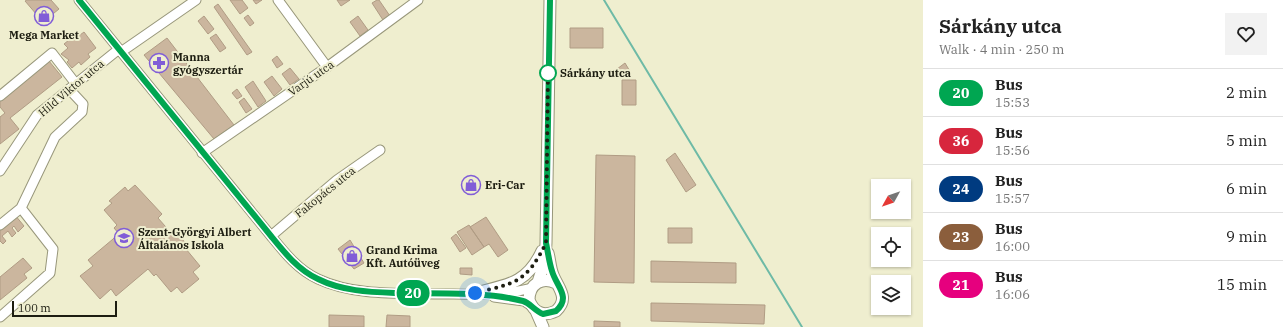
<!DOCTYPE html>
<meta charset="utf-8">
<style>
:root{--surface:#fff;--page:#f2f2f2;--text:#222;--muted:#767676;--line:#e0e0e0}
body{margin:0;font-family:"IBM Plex Serif",serif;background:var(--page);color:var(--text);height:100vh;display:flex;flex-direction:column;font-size:15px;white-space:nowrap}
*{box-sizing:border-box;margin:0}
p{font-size:13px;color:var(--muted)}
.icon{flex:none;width:22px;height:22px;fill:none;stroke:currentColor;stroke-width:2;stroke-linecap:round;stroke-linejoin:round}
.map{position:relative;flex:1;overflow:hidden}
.panel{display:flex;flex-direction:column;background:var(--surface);width:360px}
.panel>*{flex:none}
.badge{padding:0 8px;border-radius:13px;font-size:14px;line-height:26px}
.needle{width:26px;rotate:230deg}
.controls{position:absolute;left:871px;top:179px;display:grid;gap:8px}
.controls a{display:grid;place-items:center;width:40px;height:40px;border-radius:0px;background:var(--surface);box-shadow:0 1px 3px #0004;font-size:20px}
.scale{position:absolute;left:12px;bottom:10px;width:105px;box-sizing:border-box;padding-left:4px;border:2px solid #1d1d11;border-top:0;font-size:11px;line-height:14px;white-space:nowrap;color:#1d1d11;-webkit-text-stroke:3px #efeecf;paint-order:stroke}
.you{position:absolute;width:20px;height:20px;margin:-10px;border:3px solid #fff;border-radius:50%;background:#1a73e8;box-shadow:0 0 0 6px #1a73e833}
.map>.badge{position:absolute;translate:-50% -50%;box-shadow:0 0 0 2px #fff}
.round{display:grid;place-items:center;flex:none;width:42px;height:42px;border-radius:0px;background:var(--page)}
.headline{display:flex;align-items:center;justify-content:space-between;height:68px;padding:0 16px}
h1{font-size:19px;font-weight:700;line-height:30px}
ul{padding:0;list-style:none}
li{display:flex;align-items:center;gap:12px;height:48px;padding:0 16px;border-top:1px solid var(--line)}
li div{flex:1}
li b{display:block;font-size:15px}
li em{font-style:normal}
li .badge{min-width:44px;font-weight:700;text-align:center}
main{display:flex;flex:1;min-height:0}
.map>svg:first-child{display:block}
</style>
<main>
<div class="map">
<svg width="923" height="327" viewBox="0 0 923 327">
<rect width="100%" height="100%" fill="#efeecf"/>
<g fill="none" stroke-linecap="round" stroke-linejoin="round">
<path stroke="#6ebaa6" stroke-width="2" d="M 604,0 L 802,327"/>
</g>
<path fill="#cbb69e" stroke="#b09c84" d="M 27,0 L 51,0 L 59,9 L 43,22 L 25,1 Z
M 230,0 L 242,0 L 248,8 L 240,14 Z
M 253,0 L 262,0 L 256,4 Z
M 337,0 L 350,0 L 341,6 Z
M 377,0 L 379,0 L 390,16 L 383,20 L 372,3 Z
M 218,4 L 252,52 L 247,55 L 214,7 Z
M 248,15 L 254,23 L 250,26 L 244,18 Z
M 204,16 L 214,29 L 208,34 L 198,21 Z
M 358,16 L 368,30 L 360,36 L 350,22 Z
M 570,28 L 603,28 L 603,48 L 570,48 Z
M 84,32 L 96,48 L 88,54 L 90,57 L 81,65 L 79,62 L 72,68 L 67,62 L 69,60 L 61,54 L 68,48 L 64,44 L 74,36 L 76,38 Z
M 216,34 L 226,48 L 220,52 L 210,38 Z
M 167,38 L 234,125 L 214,139 L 144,55 Z
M 277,56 L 283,64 L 277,68 L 272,60 Z
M 49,61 L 62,77 L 10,118 L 19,129 L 0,144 L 0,117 L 5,113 L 0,107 L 0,100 Z
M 625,63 L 631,73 L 622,78 L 617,69 Z
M 290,68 L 299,79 L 290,85 L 282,74 Z
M 272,76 L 282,89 L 274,96 L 264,82 Z
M 622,80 L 636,80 L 636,105 L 622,105 Z
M 253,81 L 266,101 L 258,107 L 245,87 Z
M 237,89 L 242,96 L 237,99 L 232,93 Z
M 244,98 L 252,109 L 246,113 L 239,102 Z
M 675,153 L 696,185 L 686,192 L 666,160 Z
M 596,155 L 635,156 L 634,283 L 594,282 Z
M 135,185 L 162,214 L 158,218 L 172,234 L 175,231 L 189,247 L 186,249 L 200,266 L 193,272 L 199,279 L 182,293 L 177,287 L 171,292 L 156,274 L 154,276 L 148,269 L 116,296 L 111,289 L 100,299 L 80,276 L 93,266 L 88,260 L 119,234 L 114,228 L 117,225 L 104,210 L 112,203 L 109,201 L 125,187 L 128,191 Z
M 15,215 L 24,226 L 18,232 L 14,226 L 12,228 L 16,233 L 12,237 L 8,231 L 2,236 L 6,241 L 3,244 L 0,241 L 0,227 Z
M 486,217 L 508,250 L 498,257 L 489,244 L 484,247 L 470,227 Z
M 469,225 L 484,247 L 472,255 L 457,232 Z
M 668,228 L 692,228 L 692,243 L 668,243 Z
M 456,234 L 466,248 L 460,252 L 451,238 Z
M 350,240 L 364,263 L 354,269 L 338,249 Z
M 23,258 L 32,268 L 24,274 L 27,278 L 0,300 L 0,277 Z
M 651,261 L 736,263 L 736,283 L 651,282 Z
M 460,268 L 472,268 L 472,275 L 460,274 Z
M 651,303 L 765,305 L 764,324 L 651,321 Z
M 329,315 L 364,316 L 364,327 L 329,327 Z
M 387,315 L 410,316 L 410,327 L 386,327 Z
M 594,321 L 620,322 L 620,327 L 594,327 Z"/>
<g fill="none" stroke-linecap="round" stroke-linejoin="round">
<g stroke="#98977b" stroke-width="11">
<path id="minor" d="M 79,0 L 271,236 C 284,252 298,270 318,279 C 354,296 399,293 438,294 C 469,294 502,296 532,288
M 278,0 L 327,67
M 121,52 L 196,0
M 0,96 L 52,53 L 76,84
M 202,153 L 327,67 L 418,0
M 0,171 L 37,115 L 119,49
M 0,225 L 21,208
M 271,236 L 337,180 L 380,150
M 494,297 L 524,301 L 532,306
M 0,317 L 50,273 L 53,249 L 21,208 L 55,137 L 82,112 L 83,104 L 69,89"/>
</g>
<g stroke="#98977b" stroke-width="13">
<path id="major" d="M 548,253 C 550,260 550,268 553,275 C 558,288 570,298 556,311 C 544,317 534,313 529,300 C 529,284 542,276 556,283
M 538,282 L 545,261 L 546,243 L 550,0
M 475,293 C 507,285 527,284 542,251
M 536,311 L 543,327"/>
</g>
<use href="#minor" stroke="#fff" stroke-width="9"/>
<use href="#major" stroke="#fff" stroke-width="11"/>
</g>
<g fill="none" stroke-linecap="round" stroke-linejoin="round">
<g stroke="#fff" stroke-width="9">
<path id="line" d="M 79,0 L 271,236 C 284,252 298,270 318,279 C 342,291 369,292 395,293 C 436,294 484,291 523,301 C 530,303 535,311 543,314 L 556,311 C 572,297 556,286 552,271 C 549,262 548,252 546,243 L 550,0"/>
</g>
<use href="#line" stroke="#00a651" stroke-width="6"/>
<path stroke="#1d1d11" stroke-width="4" stroke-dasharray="0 7.2" d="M 475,293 C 516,283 526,283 546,243 L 548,73"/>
</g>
<defs>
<g id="shop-ring" transform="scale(1)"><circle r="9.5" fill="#efeecf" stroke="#815dd7" stroke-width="1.5"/><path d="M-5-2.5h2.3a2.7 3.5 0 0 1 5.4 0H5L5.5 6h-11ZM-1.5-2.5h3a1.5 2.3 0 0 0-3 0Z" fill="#815dd7"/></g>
<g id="pharmacy-ring" transform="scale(1)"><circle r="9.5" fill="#efeecf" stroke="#815dd7" stroke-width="1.5"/><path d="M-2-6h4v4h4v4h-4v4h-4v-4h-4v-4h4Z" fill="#815dd7"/></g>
<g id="school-ring" transform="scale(1)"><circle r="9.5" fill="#efeecf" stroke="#815dd7" stroke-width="1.5"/><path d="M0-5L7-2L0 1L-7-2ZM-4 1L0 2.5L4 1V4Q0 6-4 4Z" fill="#815dd7"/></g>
</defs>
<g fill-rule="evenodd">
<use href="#shop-ring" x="44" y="16"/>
<use href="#pharmacy-ring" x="159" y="63"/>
<use href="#shop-ring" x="471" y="185"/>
<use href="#school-ring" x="124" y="238"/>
<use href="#shop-ring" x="352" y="256"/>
</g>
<circle fill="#fff" stroke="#00a651" stroke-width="2" cx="548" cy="73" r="8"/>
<g text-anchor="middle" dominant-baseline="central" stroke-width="4" stroke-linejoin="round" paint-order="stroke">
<g font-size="11" font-weight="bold" fill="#1d1d11" stroke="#efeecf" text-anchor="start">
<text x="44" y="35" text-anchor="middle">Mega Market</text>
<text x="173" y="57">Manna<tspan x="173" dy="13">gyógyszertár</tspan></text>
<text x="485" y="185">Eri-Car</text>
<text x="138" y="232">Szent-Györgyi Albert<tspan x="138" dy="13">Általános Iskola</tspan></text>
<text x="366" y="250">Grand Krima<tspan x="366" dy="13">Kft. Autóüveg</tspan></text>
</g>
<g font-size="11" font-weight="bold" fill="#1d1d11" stroke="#efeecf" text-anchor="start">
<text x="560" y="73">Sárkány utca</text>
</g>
<g font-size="11" fill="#1d1d11" stroke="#efeecf">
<text transform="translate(311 78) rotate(-35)">Varjú utca</text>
<text transform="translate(71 88) rotate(-40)">Hild Viktor utca</text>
<text transform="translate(325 192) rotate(-39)">Fakopács utca</text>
</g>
</g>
</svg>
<div class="controls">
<a><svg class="needle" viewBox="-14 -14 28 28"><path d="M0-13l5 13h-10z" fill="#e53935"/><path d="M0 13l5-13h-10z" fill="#767676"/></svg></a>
<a><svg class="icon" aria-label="locate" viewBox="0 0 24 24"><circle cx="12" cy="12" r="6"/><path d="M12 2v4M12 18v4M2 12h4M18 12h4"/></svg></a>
<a><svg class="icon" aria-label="layers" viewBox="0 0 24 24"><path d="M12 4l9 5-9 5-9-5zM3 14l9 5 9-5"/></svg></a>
</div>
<div class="scale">100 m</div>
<div class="you" style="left:475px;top:293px"></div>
<b class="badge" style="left:413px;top:293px;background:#00a651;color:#fff">20</b>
</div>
<section class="panel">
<div class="headline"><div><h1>Sárkány utca</h1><p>Walk · 4 min · 250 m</p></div><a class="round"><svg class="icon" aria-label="heart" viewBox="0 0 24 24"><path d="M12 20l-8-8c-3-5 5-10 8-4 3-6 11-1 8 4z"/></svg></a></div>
<ul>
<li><span class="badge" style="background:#00a651;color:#fff">20</span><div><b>Bus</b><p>15:53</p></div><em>2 min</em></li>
<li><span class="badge" style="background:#d7263d;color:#fff">36</span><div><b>Bus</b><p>15:56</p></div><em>5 min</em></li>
<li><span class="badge" style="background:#003b80;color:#fff">24</span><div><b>Bus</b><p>15:57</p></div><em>6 min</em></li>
<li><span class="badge" style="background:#8b5e3c;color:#fff">23</span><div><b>Bus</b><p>16:00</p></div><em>9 min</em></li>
<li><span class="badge" style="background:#e6007e;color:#fff">21</span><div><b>Bus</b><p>16:06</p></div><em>15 min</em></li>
</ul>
</section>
</main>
